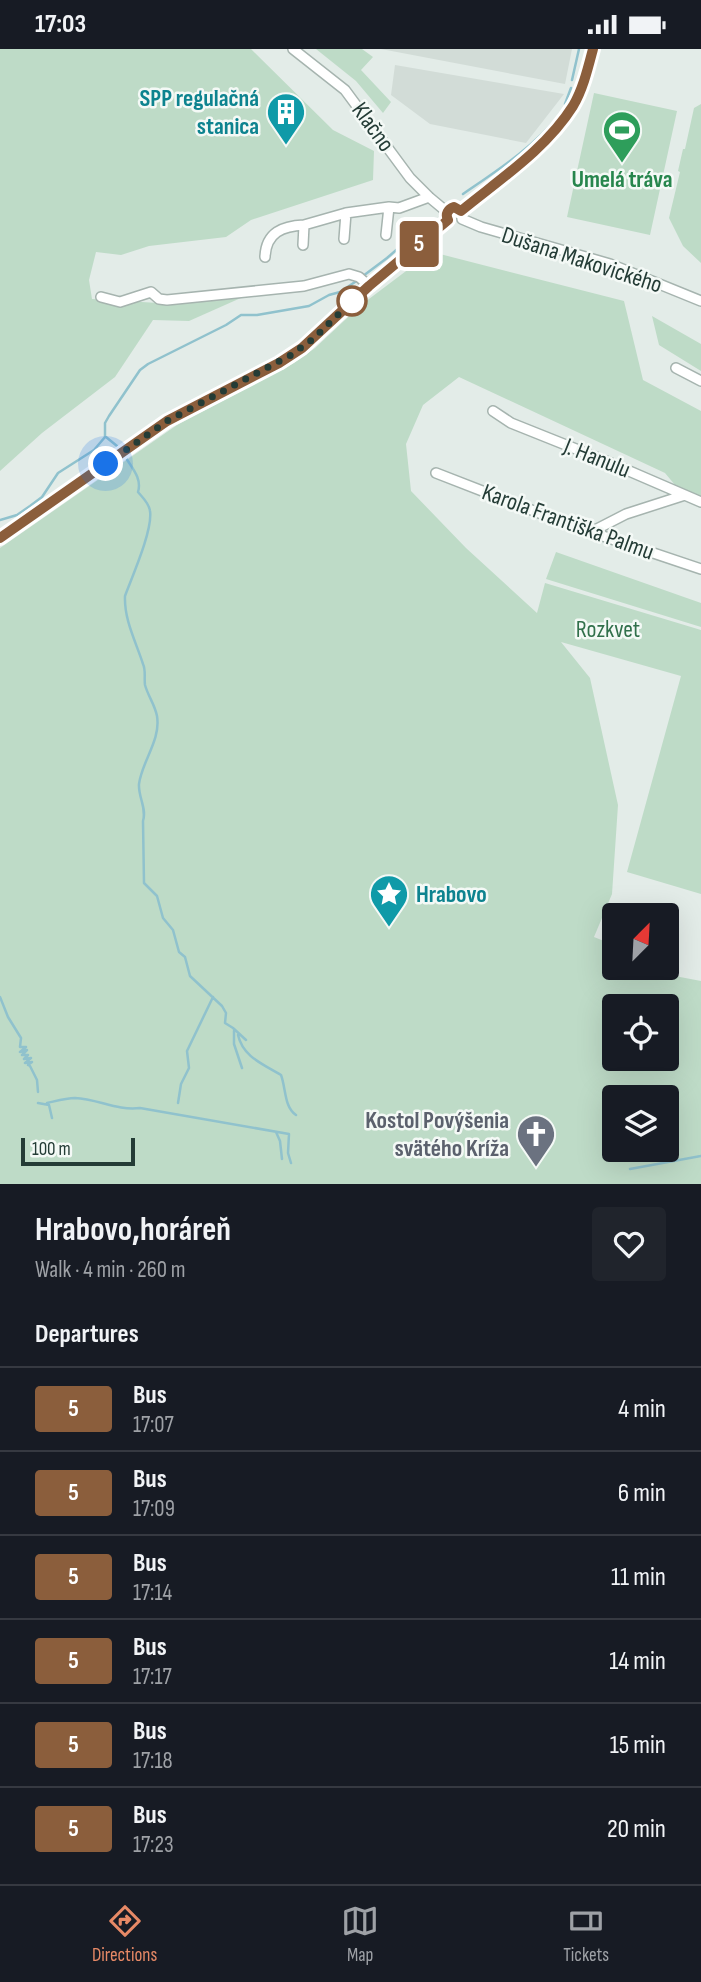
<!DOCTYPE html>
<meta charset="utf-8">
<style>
:root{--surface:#171b24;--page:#20242c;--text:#f1f3f6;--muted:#9ea1a6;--line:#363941;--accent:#e78966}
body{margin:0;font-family:"Sofia Sans Condensed",sans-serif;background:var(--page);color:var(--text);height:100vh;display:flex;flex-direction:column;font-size:26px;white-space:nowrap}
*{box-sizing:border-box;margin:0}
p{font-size:23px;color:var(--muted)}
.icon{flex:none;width:38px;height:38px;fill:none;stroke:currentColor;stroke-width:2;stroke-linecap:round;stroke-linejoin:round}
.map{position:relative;height:1135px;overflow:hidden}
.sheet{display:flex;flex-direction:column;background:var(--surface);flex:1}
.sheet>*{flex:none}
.badge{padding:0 14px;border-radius:5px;font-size:24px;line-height:46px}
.needle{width:46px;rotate:24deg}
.fabs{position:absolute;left:602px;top:854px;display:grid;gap:14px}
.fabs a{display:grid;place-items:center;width:77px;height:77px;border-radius:7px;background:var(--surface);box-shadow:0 7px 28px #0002;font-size:35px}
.scale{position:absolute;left:21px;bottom:18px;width:114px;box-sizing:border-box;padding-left:7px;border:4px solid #243c36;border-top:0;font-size:19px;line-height:24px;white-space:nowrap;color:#243c36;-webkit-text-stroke:5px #f4f9f6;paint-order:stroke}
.you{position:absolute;width:35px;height:35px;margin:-18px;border:5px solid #fff;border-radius:50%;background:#1a73e8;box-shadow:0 0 0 10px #1a73e833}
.map>.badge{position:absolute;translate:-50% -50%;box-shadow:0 0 0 4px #fff}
h2{padding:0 35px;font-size:26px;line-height:63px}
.round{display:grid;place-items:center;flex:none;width:74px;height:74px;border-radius:7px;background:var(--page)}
.overview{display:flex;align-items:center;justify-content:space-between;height:119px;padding:0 35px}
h1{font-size:33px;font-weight:700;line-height:52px}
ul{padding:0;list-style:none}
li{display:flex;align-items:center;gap:21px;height:84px;padding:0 35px;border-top:2px solid var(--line)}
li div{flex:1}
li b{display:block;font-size:26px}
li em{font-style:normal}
li .badge{min-width:77px;font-weight:700;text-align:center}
.status{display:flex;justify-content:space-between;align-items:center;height:49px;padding:0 35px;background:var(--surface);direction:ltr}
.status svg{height:19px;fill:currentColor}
.tab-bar{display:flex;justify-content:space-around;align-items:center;height:98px;border-top:2px solid var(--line);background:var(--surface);font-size:19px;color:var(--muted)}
.tab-bar a{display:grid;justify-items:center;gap:4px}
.tab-bar .selected{color:var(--accent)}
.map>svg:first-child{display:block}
</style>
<div class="status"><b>17:03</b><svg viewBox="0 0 49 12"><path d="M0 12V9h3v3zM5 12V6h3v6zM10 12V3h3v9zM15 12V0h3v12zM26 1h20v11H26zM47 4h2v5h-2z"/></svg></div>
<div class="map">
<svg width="701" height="1135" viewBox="0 0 701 1135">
<rect width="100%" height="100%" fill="#e3ece8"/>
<path fill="#d2dcd7" d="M 381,0 L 572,0 L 565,35 Z
M 395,16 L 564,45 L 526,94 L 430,75 L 391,46 Z"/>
<path fill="#bedbc7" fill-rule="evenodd" d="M 0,0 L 251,0 L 333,81 L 374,102 L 373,131 L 251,171 L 226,188 L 149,197 L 121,206 L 96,203 L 89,231 L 92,250 L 158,254 L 243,248 L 189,272 L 153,271 L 115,328 L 42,384 L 0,422 Z
M 316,0 L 362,0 L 373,8 L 361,21 L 391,53 L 383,64 L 356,32 Z
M 594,44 L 677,62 L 650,186 L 567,168 Z
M 701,55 L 701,214 L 683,197 L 669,169 L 680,123 L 678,122 L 683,100 L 685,100 L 694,59 Z
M 436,204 L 624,252 L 643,331 L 701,362 L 701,448 L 675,436 L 665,424 L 459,328 L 423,356 L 406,395 L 411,442 L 466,499 L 537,564 L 545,534 L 701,581 L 701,845 L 627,823 L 681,627 L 561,593 L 590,629 L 618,756 L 612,845 L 594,888 L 614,896 L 614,919 L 661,919 L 680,928 L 701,932 L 701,1135 L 0,1135 L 0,499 L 177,376 L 294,314 L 315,299 L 361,256 L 422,210 L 429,205 ZM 614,957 L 667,957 L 667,1010 L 614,1010 ZM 614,1048 L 667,1048 L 667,1101 L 614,1101 Z
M 652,267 L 701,295 L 701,322 L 659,296 Z
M 556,503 L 701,554 L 701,578 L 546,530 Z"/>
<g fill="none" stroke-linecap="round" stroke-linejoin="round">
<path stroke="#90c2cd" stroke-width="2.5" d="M 572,31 L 579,0
M 565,55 L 571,39
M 463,145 C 498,121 534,98 561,64
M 363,227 L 387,209 L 432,170
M 106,388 L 117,397
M 126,409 C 133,420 142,430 138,443 C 143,449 149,454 150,462 C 153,481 132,528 125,547 C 124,571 136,593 143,615 C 146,621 144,629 145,636 C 148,647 155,656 157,667 C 161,691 142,712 139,735 C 138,748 147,759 143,772 L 144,834 L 157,847 L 163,869 L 173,881 L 179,903 L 185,908 L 190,927 L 222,957 L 226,964 L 225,974 L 233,979 L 246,991
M 0,471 L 17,466 L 30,457 L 42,448 L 58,424 L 94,401 L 105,388 L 105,374 L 109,367 L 140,321 L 148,315 L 226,276 L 241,266 L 257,266 L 309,257 L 329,246 L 340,243 L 358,231
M 0,948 L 8,968 L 21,989 L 20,998 L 26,998 L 20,1003 L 27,1001 L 22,1006 L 28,1006 L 24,1010 L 31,1009 L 25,1014 L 32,1013 L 28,1016 L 30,1017 L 37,1031 L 38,1043
M 234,982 L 234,995 L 242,1019
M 238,986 C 243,1008 263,1015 281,1026 C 286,1039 284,1058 296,1066
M 38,1054 L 49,1056 L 52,1069
M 47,1054 C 56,1052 66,1049 75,1049 C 98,1050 117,1062 140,1059 L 289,1085 L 288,1104 L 291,1114
M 178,1054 L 181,1035 L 189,1019 L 187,1002 L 213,948
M 276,1083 L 280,1092 L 282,1110
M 630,1120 L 701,1107"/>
<g stroke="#a6b4af" stroke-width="12">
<path id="minor" d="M 293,0 L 345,41 L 410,129 L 429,148 L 447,163
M 461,162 C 500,130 547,100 573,57 C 583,40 588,19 593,0
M 462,170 L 481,178 L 610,215 L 701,252
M 386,186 L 389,158 L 399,159 L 429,148
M 344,190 L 346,164 L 389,158
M 303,196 L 304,176 L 346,164
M 265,208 C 266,183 283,177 304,176
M 101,248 L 120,253 L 151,243 L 159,250 L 167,251 L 304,237 L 349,225 L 359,228 L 369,237
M 676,319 L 701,332
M 493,362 L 511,374 L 606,412 L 701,453
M 436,424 L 570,476 L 701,520
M 591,483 L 626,465 L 685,446
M 0,489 L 155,380 L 279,314 L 302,299 L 369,237 L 448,171"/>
</g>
<use href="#minor" stroke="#fff" stroke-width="9"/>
</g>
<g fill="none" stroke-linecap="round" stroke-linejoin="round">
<g stroke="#fff" stroke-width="16">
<path id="line" d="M 0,489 L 167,372 L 279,314 L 302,299 L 369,237 L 448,171 C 445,165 448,160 454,158 L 461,162 C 500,130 546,100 573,57 C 583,40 588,19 593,0"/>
</g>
<use href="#line" stroke="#8b5e3c" stroke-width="10"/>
<path stroke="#243c36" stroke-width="7" stroke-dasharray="0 12.6" d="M 106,415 L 167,372 L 291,306 L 313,290 L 352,252"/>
</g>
<defs>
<g id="building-pin" transform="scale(2.0125)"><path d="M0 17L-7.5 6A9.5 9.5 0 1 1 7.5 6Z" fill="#0f9aa8" stroke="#f4f9f6"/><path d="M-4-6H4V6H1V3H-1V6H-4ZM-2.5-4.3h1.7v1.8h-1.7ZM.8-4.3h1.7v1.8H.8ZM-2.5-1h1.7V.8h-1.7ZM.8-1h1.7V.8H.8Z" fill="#fff"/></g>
<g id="stadium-pin" transform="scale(2.0125)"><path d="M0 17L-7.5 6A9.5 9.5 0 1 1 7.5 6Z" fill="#2e9e5b" stroke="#f4f9f6"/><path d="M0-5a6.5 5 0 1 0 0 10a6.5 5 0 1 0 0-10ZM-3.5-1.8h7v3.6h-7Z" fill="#fff"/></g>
<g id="sight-pin" transform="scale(2.0125)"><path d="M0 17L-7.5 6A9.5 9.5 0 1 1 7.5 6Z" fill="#0f9aa8" stroke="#f4f9f6"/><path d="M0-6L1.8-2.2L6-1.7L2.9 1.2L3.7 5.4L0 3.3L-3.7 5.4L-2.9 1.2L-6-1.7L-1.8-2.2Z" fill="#fff"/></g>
<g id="church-pin" transform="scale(2.0125)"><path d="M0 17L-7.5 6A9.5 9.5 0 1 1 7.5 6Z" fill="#6b7280" stroke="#f4f9f6"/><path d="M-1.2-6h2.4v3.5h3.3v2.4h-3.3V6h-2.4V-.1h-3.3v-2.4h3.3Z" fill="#fff"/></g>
</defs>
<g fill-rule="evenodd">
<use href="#building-pin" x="286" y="63"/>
<use href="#stadium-pin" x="622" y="81"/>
<use href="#sight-pin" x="389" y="845"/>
<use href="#church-pin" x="536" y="1085"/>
</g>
<circle fill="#fff" stroke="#8b5e3c" stroke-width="3.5" cx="352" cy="252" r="14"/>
<g text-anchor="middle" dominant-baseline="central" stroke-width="5" stroke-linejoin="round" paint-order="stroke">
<g font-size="24" font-weight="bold" fill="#0d838f" stroke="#f4f9f6" text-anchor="end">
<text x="259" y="49">SPP regulačná<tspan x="259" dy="28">stanica</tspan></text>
<text x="416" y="845" text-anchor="start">Hrabovo</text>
</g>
<g font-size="24" fill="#243c36" stroke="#f4f9f6">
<text transform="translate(373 78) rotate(54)">Klačno</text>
<text transform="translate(582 211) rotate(18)">Dušana Makovického</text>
<text transform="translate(597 409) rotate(22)">J. Hanulu</text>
<text transform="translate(568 473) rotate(20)">Karola Františka Palmu</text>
</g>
<g font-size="24" font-weight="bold" fill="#27864d" stroke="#f4f9f6">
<text x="622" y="130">Umelá tráva</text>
</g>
<g font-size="24" fill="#31704b" stroke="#f4f9f6">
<text x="608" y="580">Rozkvet</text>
</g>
<g font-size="24" font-weight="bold" fill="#5b616d" stroke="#f4f9f6" text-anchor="end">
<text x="509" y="1071">Kostol Povýšenia<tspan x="509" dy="28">svätého Kríža</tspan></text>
</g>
</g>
</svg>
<div class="fabs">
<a><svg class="needle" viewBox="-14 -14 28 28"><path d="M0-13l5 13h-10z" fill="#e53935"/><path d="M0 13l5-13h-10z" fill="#9ea1a6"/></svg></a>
<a><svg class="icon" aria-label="locate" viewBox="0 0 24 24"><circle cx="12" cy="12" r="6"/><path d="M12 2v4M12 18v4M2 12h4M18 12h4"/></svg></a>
<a><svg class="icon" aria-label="layers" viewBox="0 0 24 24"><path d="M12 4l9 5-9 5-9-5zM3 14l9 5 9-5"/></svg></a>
</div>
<div class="scale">100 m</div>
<div class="you" style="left:106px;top:415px"></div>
<b class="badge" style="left:419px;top:195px;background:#8b5e3c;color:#fff">5</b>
</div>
<section class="sheet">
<div class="overview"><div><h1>Hrabovo,horáreň</h1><p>Walk · 4 min · 260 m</p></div><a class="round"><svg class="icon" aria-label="heart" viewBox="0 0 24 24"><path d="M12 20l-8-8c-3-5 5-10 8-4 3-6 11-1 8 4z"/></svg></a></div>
<h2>Departures</h2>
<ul>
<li><span class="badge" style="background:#8b5e3c;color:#fff">5</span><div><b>Bus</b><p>17:07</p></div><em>4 min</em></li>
<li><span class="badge" style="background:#8b5e3c;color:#fff">5</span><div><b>Bus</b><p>17:09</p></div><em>6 min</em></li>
<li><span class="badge" style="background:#8b5e3c;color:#fff">5</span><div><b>Bus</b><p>17:14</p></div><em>11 min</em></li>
<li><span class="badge" style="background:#8b5e3c;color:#fff">5</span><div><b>Bus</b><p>17:17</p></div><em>14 min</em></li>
<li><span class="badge" style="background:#8b5e3c;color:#fff">5</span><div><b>Bus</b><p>17:18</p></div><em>15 min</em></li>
<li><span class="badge" style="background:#8b5e3c;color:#fff">5</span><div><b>Bus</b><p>17:23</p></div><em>20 min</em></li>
</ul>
</section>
<nav class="tab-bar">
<a class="selected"><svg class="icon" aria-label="directions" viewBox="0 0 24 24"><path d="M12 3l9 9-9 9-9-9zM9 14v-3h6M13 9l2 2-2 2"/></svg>Directions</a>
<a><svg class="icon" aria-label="map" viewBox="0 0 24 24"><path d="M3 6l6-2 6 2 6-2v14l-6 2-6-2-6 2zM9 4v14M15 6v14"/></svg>Map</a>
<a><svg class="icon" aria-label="tickets" viewBox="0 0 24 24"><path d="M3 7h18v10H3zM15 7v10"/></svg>Tickets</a>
</nav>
